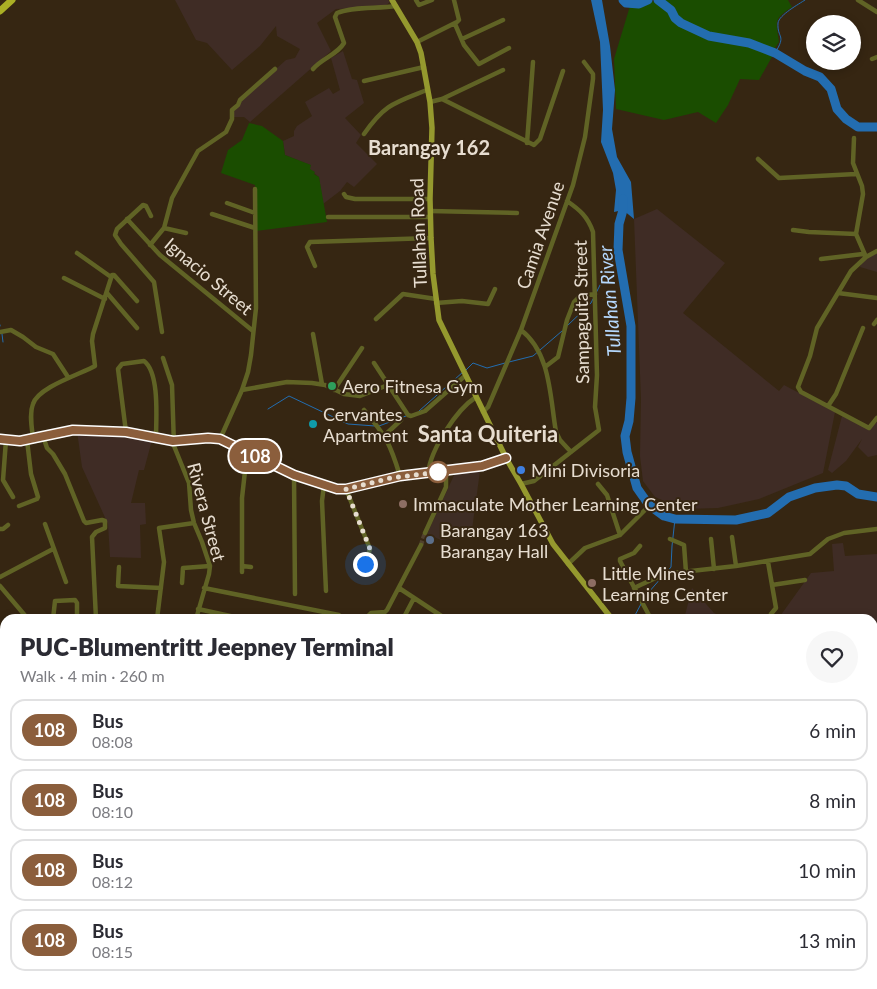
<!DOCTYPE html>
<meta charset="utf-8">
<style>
:root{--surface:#fff;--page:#f7f7f7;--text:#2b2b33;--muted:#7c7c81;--line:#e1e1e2}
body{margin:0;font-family:Lato,sans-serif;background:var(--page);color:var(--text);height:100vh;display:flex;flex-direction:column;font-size:19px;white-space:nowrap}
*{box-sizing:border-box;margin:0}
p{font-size:16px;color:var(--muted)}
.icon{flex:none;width:28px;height:28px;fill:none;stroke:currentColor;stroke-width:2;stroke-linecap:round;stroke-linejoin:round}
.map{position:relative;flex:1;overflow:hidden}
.drawer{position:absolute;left:0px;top:614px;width:878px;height:376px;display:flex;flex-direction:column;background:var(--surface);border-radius:15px 15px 0 0;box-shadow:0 2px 8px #0003}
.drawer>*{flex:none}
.badge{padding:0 10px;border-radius:16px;font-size:18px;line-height:32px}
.tools{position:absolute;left:806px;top:15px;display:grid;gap:10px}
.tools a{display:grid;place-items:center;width:55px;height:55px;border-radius:50%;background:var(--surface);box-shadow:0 2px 8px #0003;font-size:25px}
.you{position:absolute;width:25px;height:25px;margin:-12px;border:4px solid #fff;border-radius:50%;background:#1a73e8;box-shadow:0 0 0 8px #1a73e833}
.map>.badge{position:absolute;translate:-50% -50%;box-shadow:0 0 0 2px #fff}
.round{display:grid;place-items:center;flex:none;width:52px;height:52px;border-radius:26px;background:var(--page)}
.summary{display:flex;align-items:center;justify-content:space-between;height:85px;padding:0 20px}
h1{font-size:24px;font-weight:800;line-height:38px}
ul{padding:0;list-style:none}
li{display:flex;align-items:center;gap:15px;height:62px;margin:0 10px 8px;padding:0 10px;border:2px solid var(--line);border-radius:15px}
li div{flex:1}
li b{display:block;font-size:19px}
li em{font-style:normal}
li .badge{min-width:55px;font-weight:700;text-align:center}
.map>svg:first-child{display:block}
</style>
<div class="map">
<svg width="877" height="989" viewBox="0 0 877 989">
<rect width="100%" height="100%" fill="#362612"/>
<path fill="#3f2c25" d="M 175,0 L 388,0 L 390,2 L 384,7 L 336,9 L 317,23 L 331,51 L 250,122 L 244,117 L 234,117 L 234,111 L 241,103 L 241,100 L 286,60 L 295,58 L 300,49 L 277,36 L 276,26 L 260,46 L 232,70 L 207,43 L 196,40 Z
M 343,51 L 352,79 L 357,80 L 364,103 L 345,118 L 361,135 L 356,143 L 377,164 L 354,187 L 347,182 L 340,191 L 323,204 L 319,177 L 309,169 L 310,165 L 285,155 L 283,141 L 294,136 L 294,131 L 297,126 L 312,116 L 305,102 L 329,88 L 333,94 L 340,90 L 331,58 Z
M 657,209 L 725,263 L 683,313 L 779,391 L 784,385 L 835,412 L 823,473 L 759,499 L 718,508 L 683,509 L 655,497 L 643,481 L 640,456 L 641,399 L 634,219 Z
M 842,416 L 871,427 L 877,422 L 877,455 L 868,457 L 858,447 L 862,439 L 846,461 L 832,473 L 828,470 Z
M 77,431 L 126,436 L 152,440 L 144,470 L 139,470 L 131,503 L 145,503 L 146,524 L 140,525 L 141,558 L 110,557 L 108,524 L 82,467 Z
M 843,543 L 845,556 L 877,554 L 877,664 L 873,670 L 872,619 L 778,619 L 811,573 L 834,571 L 832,544 Z
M 692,588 L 714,613 L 728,619 L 684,619 Z
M 0,803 L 5,807 L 5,907 L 0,907 Z"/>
<path fill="#3e2d24" d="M 877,253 L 877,272 L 860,267 L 862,261 Z
M 456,471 L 480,471 L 471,537 L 441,540 L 427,534 Z"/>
<path fill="#1a4d00" d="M 663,0 L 788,0 L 792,7 C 773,20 776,20 779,42 L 773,51 L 743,40 L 723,39 L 710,36 L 677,18 L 671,5 Z
M 649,1 L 657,2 L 667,8 L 672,19 L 679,24 L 705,38 L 746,44 L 773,55 L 759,80 L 740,79 L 728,105 L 716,123 L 698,112 L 664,120 L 616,109 L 614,59 L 630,6 L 640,5 Z
M 249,123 L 262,126 L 283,141 L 285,155 L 311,165 L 310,169 L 315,172 L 314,174 L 319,177 L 327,222 L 256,231 L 255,185 L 221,173 L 228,150 L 242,140 Z
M 566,985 L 605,985 L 605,989 L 570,989 Z"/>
<path fill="#236db0" d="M 591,0 L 602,0 L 610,46 L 615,90 L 612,129 L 617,157 L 631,182 L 634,219 L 623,210 L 614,212 L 616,190 L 613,173 L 601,142 L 603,110 L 600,42 Z"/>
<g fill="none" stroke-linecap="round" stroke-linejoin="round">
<path stroke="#236db0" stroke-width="1" d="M 775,53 C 787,34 777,39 778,23 C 779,15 799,4 805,0
M 596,293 L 618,250
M 0,325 L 0,326
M 567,326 L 591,303 L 593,299
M 2,334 L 3,342
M 509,362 L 533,356 L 562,331
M 466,370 L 473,363 L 487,368 L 505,363
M 268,409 L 289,396 L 348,424 L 375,426
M 419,411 L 463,372
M 379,426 L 406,416
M 667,572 L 671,567 L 672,546 L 675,519
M 643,601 L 648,593 L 662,577
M 633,619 L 641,604
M 872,905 L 877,906"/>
<path stroke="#236db0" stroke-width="9" d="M 623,0 L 626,3 L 639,4 L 648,0
M 658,0 L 671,10 L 675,18 L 681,23 L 709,36 L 749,43 L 775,53 L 805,71 L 820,77 L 831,89 L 837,109 L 846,119 L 858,127 L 877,127
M 623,199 L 623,210 L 619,224 L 618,250 L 631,326 L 631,398 L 629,421 L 625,436 L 627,452 L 637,488 L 649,505 L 664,516 L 675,519 L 736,520 L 768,513 L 789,497 L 815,488 L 837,485 L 846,486 L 858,494 L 877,497"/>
<path stroke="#51412e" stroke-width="4.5" stroke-dasharray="4.5 2" stroke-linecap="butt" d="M 421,545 L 425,533"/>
<path stroke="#606325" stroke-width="4.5" d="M 416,0 L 419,5 L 432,0
M 858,0 L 877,12
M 455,24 L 464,45 L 479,64 L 509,48
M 462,39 L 503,20
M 417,42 L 457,22 L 459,20 L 454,0
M 872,59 L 877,57
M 313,69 C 322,58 337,55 344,43 L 335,17 L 337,13 C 354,6 377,9 396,6
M 364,81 L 424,67
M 442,99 L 534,145 L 540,139 L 563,71
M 430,102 L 442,99 L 503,70
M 364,134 C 385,104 394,103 427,90
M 854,138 L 853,163 L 862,186 L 863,194 L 856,234 L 866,257
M 527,143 L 533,62
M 758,159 L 779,178 L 856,174
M 344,194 L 346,197 L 355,199 L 430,199
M 227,203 L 255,213
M 430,211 L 517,213
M 212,214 L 255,228
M 151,216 L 146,206 L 143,205 L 117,229 L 115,235 L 121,244 L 154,282 L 162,332
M 328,217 L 430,217
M 127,219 L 160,255 L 253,331
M 164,228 L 186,233
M 793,230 L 809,232 L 856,234
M 150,245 L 164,228 L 172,198 L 198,151 L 226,132 L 232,119 L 232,110 L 238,105 L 240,100 L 275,69
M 877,251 L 866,257 L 851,271 L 817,328 L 810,356 L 798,387 L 801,392 L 869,428 L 877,418
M 77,253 L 111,277
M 821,259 L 863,254
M 315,266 L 307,247 L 310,242 L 431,238
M 64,278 L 105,299
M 107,293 L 137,328
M 838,293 L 877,298
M 436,303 L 462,301 L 488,304 L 495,289
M 376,319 L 403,294 L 436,299
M 874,324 L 877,320
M 521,330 C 551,353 550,398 556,432 L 560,440 L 571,452
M 0,332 L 11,330 L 23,337 L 36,347 L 53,354 L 68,377
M 313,334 L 322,384
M 163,358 L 172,385 L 174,446 L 189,483 L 191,510 L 194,523 L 202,542 L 210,566 L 209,574 L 196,619
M 374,363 L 408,415 L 411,416 L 425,411 L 466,375
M 545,367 L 558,357 L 567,320 L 574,302 L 580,296 L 595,294
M 242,390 L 287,382 L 312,383 L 325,385 L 344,394 L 360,396 L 388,385
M 334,390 L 362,348
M 828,406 L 836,394 L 863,328
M 364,410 C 386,436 390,443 400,476
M 483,412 L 488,407 L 521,330 L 573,185 L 585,137 L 593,79 L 593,74 L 584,62
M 126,432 L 118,369 L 122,364 L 144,361 C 160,373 156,420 156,438
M 385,435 L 401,420
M 43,436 L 47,448 L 53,454 L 65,474 L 84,521 L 86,523 L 102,520 L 105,521 L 105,528 L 96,532 L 92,537 L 96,619
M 33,439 C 32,428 29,414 33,404 C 38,387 81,374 95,366 L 92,341 L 93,334 L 112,275 L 114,275 L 137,301
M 220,439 L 242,390 L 248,372 L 251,355 L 256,308 L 255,189
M 6,440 L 3,480 L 13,497
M 428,473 C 431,449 456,410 476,397
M 294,475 L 295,594
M 521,484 L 534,481 L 599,430 L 595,407 L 597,375 L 593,232 C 588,217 580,210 567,201
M 598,484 L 607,495 L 620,535
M 324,485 L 322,501 L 326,591
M 346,489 L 370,549 L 365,564
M 19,506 L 37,499 L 38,497 L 31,474 L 27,440
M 45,524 L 66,582
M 0,529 L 3,529 L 8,525
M 425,533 L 446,487 L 446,470
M 732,537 L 736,566
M 670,539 L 684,545 L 686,572
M 711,539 L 714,569
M 640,546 L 634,553 L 620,559 L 620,561 L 651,619
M 768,562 L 776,608 L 771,614
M 568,564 L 585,548 L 620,535 L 646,509
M 242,566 L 251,567
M 119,567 L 118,586 L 161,588
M 242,572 L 242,498 L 247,453
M 0,577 L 53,549
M 182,583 L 183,568 L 210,566
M 772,585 L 805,580
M 0,586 L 28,619
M 204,588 L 339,615
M 399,588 L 446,619
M 634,588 L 664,574 L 736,566 L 810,554 L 828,539 L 844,533 L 877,529
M 198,609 L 244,619
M 53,619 L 55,601 L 75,600 L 77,603 L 77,619
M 157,619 L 164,562 L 159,528 L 194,523
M 365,619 L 371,613 L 385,612 L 387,610 L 421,545
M 403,619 L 414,598
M 0,649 L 5,650
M 0,718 L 5,705
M 872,732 L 877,729
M 0,743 L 5,744
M 0,930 L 5,930
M 0,965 L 5,965
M 323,985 L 323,989
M 573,985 L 577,989
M 689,985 L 695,989
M 33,988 L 102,985
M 206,989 L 208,985
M 278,989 L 279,986
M 466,989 L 467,985"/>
<path stroke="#95992e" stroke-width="5.5" d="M 392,0 L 417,42 L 421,53 L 430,102 L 432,128 L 430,199 L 431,238 L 433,274 L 439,320 L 506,458 L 521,484 L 553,544 L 612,619
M 0,439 L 20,441 L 73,430 L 126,432 L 173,441 L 220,439 L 294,475 L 341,489 L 400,476 L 482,466 L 506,458
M 872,967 L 877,975"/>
<path stroke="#abaf25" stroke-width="7" d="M 0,11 L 12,0"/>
</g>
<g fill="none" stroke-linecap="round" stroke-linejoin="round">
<g stroke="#fff" stroke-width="11">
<path id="line" d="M 0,439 L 20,441 L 73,430 L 126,432 L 173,441 L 208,438 L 220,439 L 294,475 L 337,489 L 346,489 L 400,476 L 482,466 L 506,458"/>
</g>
<use href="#line" stroke="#8b5e3c" stroke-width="8"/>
<path stroke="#e7ddd0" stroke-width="5" stroke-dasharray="0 9" d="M 365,564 L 371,552 L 370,549 L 346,489 L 391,478 L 438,472"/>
</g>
<circle fill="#2e9e5b" stroke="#362612" stroke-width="2" cx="332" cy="386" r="5"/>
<circle fill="#0f9aa8" stroke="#362612" stroke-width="2" cx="313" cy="424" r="5"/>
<circle fill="#3f7fe0" stroke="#362612" stroke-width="2" cx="521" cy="470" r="5"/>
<circle fill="#fff" stroke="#8b5e3c" stroke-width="2.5" cx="438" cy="472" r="10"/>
<g fill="#8d6e63" stroke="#362612" stroke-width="2">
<circle cx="403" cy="504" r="5"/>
<circle cx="592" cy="583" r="5"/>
</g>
<circle fill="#5c6f8a" stroke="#362612" stroke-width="2" cx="430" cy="540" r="5"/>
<g text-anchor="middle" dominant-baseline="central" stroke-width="4" stroke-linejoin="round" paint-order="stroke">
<g font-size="18" fill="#e7ddd0" stroke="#362612">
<text transform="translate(418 233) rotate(-92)">Tullahan Road</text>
<text transform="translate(540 235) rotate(-71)">Camia Avenue</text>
<text transform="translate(209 276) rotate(40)">Ignacio Street</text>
<text transform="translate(581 312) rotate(-91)">Sampaguita Street</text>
<text transform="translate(207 512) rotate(75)">Rivera Street</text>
</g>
<g font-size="18" fill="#e7ddd0" stroke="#362612" text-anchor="start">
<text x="342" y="386">Aero Fitnesa Gym</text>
<text x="323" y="414">Cervantes<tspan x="323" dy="21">Apartment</tspan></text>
<text x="531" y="470">Mini Divisoria</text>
<text x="413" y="504">Immaculate Mother Learning Center</text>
<text x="440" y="530">Barangay 163<tspan x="440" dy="21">Barangay Hall</tspan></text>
<text x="602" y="573">Little Mines<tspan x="602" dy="21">Learning Center</tspan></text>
</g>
<g font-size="19" font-style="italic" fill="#b5d8fd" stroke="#362612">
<text transform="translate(609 301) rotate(-95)">Tullahan River</text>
</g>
<g font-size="20" font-weight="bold" fill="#e7ddd0" stroke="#362612">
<text x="429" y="147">Barangay 162</text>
</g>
<g font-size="22" font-weight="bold" fill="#e7ddd0" stroke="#362612">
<text x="488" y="433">Santa Quiteria</text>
</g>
</g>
</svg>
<div class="tools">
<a><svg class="icon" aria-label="layers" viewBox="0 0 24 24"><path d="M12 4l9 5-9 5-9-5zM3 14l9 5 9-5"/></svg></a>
</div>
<div class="you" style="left:365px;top:564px"></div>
<b class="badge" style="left:255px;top:456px;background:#8b5e3c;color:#fff">108</b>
<section class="drawer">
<div class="summary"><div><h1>PUC-Blumentritt Jeepney Terminal</h1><p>Walk · 4 min · 260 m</p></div><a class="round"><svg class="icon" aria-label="heart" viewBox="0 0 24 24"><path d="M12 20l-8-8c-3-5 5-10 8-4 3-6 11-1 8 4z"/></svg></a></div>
<ul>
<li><span class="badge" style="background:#8b5e3c;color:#fff">108</span><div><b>Bus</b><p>08:08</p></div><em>6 min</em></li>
<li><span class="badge" style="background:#8b5e3c;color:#fff">108</span><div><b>Bus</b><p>08:10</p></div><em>8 min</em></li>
<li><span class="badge" style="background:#8b5e3c;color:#fff">108</span><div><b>Bus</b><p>08:12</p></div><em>10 min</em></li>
<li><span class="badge" style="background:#8b5e3c;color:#fff">108</span><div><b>Bus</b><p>08:15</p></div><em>13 min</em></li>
</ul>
</section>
</div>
